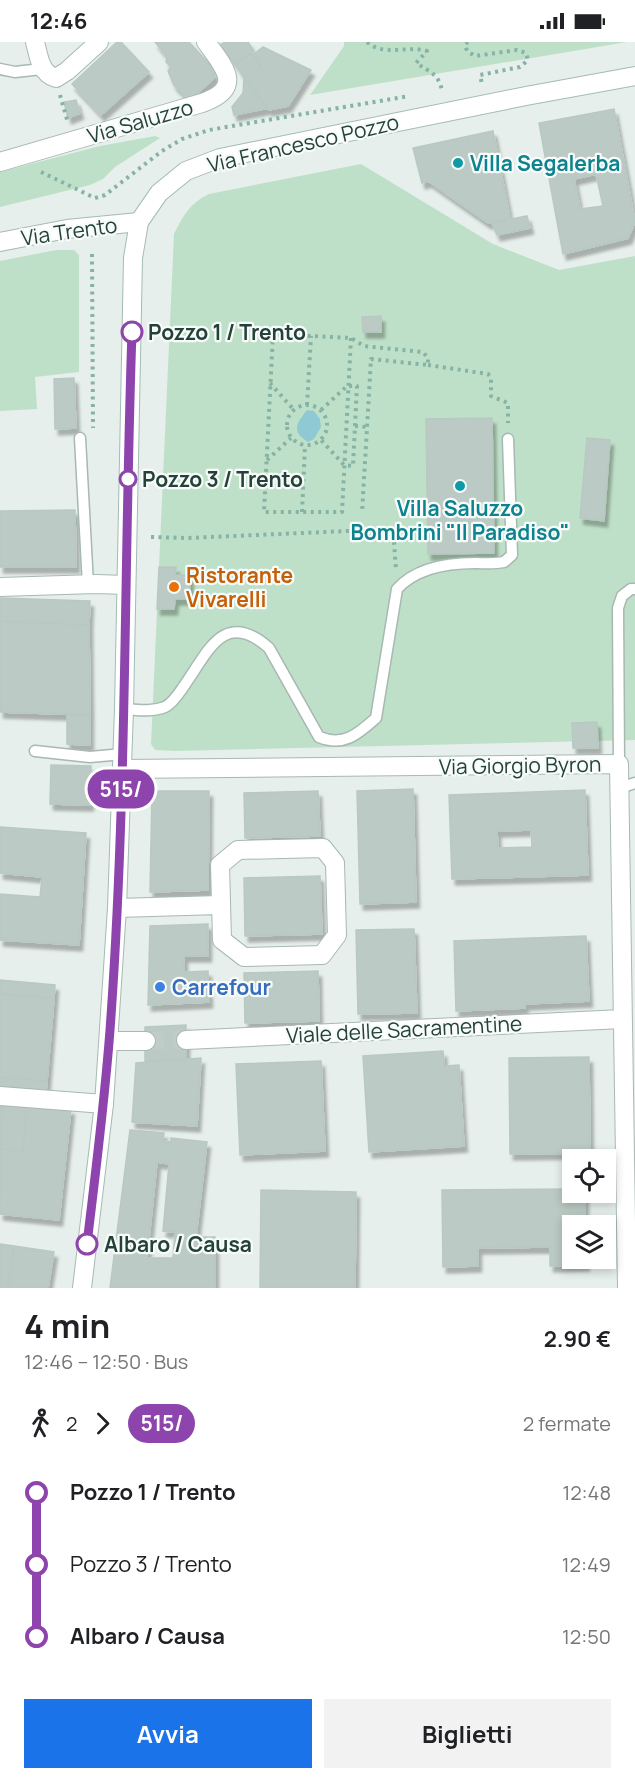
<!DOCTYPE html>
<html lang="it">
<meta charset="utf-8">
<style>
:root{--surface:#fff;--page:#f2f2f2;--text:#202124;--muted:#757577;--accent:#1a73e8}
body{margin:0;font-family:Manrope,sans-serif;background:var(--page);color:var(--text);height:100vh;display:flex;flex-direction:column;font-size:22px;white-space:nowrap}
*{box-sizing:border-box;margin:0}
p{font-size:20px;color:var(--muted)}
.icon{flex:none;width:33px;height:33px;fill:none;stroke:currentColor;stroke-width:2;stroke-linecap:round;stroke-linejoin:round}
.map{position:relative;height:1246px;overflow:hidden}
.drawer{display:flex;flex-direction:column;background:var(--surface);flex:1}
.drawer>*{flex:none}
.badge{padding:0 12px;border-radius:20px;font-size:21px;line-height:39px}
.controls{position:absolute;left:562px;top:1107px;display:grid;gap:12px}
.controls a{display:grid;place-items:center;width:54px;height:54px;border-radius:0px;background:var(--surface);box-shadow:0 3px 9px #0003;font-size:30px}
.map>.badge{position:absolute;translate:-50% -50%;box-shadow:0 0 0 3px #fff}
.legs{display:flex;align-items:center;gap:9px;height:66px;padding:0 24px;font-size:20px}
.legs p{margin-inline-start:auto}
.summary{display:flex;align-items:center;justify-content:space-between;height:102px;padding:0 24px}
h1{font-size:33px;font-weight:700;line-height:45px}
.button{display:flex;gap:12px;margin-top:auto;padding:12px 24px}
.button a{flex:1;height:69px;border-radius:0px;background:var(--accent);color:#fff;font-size:24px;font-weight:700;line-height:69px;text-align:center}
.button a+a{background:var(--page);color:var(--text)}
ul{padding:0 24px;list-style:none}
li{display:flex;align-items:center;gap:21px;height:72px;font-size:22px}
li i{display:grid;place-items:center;width:9px;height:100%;margin:0 8px;background:currentColor}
li i::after{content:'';width:15px;height:15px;margin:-8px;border:4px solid;border-radius:50%;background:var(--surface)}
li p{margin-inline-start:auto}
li:first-child i{background:linear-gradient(#0000 50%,currentColor 0)}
li:last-child i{background:linear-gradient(currentColor 50%,#0000 0)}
.status{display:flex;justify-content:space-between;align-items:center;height:42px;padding:0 30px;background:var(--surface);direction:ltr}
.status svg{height:16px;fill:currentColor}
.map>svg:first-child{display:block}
</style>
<div class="status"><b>12:46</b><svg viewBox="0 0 49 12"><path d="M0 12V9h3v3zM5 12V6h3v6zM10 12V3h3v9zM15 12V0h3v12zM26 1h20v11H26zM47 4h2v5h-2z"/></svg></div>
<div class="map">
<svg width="635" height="1246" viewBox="0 0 635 1246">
<defs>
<filter id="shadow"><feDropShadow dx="3.5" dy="6" stdDeviation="1.5" flood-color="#0004"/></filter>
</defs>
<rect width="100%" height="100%" fill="#e6efeb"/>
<path fill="#bfe0c8" d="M 344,0 L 627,0 L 310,53 L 344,4 Z
M 155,94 L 160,96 L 115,125 L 103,137 L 90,143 L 0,165 L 0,130 L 100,104 Z
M 361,122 L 493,202 L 559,228 L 635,214 L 635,698 L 175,709 L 155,708 L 151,702 L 174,192 C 183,174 190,161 209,152 Z
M 56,208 L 74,208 L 79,213 L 79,330 L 35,335 L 37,367 L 0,369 L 0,219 Z"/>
<path fill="#8ec9d4" d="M 307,368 L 314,369 L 320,377 L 321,385 L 314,397 L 308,400 C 291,389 296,382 307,368 Z"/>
<path fill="#bbcac4" stroke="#b8c9c2" stroke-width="1.5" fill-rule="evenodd" filter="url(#shadow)" d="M 117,0 L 121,0 L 149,30 L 101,73 L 72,42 Z
M 155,0 L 189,0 L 210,23 L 215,35 L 190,58 L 174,43 L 168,29 L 171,25 L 166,20 L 167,15 Z
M 225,0 L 248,0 L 254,9 L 235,22 L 220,3 Z
M 263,5 L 311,28 L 288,64 L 269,68 L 244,35 L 261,24 L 253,13 Z
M 251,11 L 261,24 L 244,35 L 235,22 Z
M 244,35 L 268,66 L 234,73 L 232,65 L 243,51 Z
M 76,58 L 80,71 L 68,76 L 64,60 Z
M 614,67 L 635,180 L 628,196 L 563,212 L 539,81 ZM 596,132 L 603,164 L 580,167 L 574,137 Z
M 493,89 L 510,177 L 488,181 L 428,139 L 422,141 L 413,106 Z
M 527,174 L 530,186 L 497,193 L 492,181 Z
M 381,274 L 381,290 L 363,290 L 362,275 Z
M 74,336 L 76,386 L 55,387 L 54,337 Z
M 492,376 L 494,511 L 428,512 L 426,377 Z
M 587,396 L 610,398 L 604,479 L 580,476 Z
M 75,468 L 76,525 L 0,525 L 0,469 Z
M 159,525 L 176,525 L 175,533 L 190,533 L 189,557 L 175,557 L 174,567 L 157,567 Z
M 0,556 L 90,559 L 89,583 L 0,579 Z
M 0,579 L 89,583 L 90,673 L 0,670 Z
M 67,673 L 90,673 L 90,703 L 67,702 Z
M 597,680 L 598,706 L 573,706 L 572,681 Z
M 51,723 L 91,724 L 90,763 L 50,762 Z
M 413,747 L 416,860 L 360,862 L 357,749 Z
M 585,748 L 588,833 L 452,837 L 449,753 ZM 531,788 L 532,805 L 498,806 L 497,789 Z
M 152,749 L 209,749 L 208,848 L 150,850 Z
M 318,749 L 320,794 L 245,796 L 244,751 Z
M 0,785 L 86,791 L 79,903 L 0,898 L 0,852 L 40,855 L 42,835 L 0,831 Z
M 320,834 L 322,892 L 245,894 L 244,836 Z
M 208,882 L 208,914 L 184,914 L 184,930 L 208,929 L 209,960 L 148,963 L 150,884 Z
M 414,887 L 417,971 L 358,972 L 356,888 Z
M 586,894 L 589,959 L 524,962 L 525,966 L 456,969 L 454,899 Z
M 318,929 L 319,979 L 245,981 L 244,931 Z
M 0,938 L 55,943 L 54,956 L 0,952 Z
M 0,952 L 54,956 L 47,1039 L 0,1035 Z
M 186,983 L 186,1017 L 145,1019 L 145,985 Z
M 443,1009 L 444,1024 L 459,1023 L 464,1104 L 369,1110 L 363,1014 Z
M 589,1015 L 590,1111 L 510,1112 L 509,1016 Z
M 201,1016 L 197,1084 L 132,1080 L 136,1021 Z
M 321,1019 L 325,1109 L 240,1113 L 236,1022 Z
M 0,1035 L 47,1039 L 46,1050 L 0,1046 Z
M 0,1063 L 3,1063 L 0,1119 Z
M 3,1063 L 27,1063 L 23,1109 L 1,1107 Z
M 27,1063 L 71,1067 L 59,1178 L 0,1172 L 1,1107 L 23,1109 Z
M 130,1088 L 164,1091 L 163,1099 L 171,1100 L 171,1096 L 207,1100 L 196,1195 L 215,1195 L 215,1246 L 110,1246 ZM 157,1120 L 169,1122 L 163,1189 L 175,1190 L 173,1216 L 147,1216 Z
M 573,1147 L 573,1150 L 585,1150 L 585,1184 L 573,1184 L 573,1216 L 586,1216 L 586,1223 L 550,1224 L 550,1205 L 478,1206 L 478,1224 L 443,1225 L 442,1148 Z
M 261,1148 L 356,1150 L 355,1246 L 260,1246 Z
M 0,1202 L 14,1204 L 9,1246 L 0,1246 Z
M 14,1204 L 54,1210 L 48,1246 L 9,1246 Z"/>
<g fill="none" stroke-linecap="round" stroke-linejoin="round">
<path stroke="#bfccc8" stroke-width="18" stroke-dasharray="18 9" stroke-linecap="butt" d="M 146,999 L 186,998"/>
<g stroke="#a8b8b2" stroke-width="13">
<path id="service" d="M 0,27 L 15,30 L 42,27
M 80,396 L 88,543
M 124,667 C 138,668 152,670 165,665 C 173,661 179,651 184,644 C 208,610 224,566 269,606 L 319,695 C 344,705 358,692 376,676 L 397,547 C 416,526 448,521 475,521 C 485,521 494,522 504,520 L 512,513 L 508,397
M 35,709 L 90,715 L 123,712
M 619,722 L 618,566 L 622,554 L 631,547 L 635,547
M 620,746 L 635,741"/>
</g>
<g stroke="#a8b8b2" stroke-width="20">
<path id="minor" d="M 35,0 C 39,15 40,31 56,36 L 67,29 L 99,0
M 0,120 L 202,61 C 245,46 224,25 206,0
M 0,200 L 67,187 L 139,180
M 0,545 L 96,542 L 126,543
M 122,727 L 619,722 L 627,1246
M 323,806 L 335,821 L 337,893 L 322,913 L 244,915 L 222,898 L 220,823 L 238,808 Z
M 117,866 L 220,863
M 186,998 L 622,977
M 109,999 L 146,999
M 0,1054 L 104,1062"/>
</g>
<g stroke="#a4bbb3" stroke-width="20">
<path id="secondary" d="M 82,1246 L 104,1062 L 117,866 L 124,667 L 133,216 L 139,180 L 159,151 L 186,129 L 220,116 L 526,54 L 635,34"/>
</g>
<path stroke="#86b3a5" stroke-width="4" stroke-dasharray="3 4.5" stroke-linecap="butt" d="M 367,0 C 383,15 408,3 427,9 L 416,21 C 430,30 439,32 442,49
M 468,0 L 465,2 L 467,9 L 475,14 L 517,8 L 526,11 L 528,18 L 520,25 L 480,33 L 482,42
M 60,53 L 68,81
M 41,130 L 95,156 L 105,153 L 162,109 L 182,97 L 209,88 L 409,54
M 92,212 L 93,386
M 351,296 L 342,470 L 264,470 L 273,292 L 351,296 L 364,304 L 423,310 L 428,316 L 428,323 L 371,317 L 362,471
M 428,323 L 488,332 L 491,336 L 491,354 L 508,361 L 508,381
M 270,341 L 294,368
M287 383a20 20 0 1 1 40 0a20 20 0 1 1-40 0Z
M 307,363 L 311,294
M 321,368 L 347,344 L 357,344 L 353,424 L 344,423 L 321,398
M 355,384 L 367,385
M 267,418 L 291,396
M 302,470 L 305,404
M 151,495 L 188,496 L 393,487 L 396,528"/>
<use href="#service" stroke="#fff" stroke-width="10"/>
<use href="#minor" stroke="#fff" stroke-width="18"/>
<use href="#secondary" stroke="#fff" stroke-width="18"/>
</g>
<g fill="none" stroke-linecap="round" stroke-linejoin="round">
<g stroke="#fff" stroke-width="14">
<path id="line-1" d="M 87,1202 C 96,1126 106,1050 111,974 C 127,746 124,518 132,290"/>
</g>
<use href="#line-1" stroke="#8e44ad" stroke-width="9"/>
</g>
<g fill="#0f9aa8" stroke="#f7fbf9" stroke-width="2">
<circle cx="458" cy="121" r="6"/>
<circle cx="460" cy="444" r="6"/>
</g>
<g fill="#fff" stroke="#8e44ad" stroke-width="3">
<circle cx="132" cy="290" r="10"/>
<circle cx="128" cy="437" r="8"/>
<circle cx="87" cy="1202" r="10"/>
</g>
<circle fill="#e8710a" stroke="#f7fbf9" stroke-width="2" cx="174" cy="545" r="6"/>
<circle fill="#3f7fe0" stroke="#f7fbf9" stroke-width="2" cx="160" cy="945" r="6"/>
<g text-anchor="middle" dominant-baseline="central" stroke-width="4.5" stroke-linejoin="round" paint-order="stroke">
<g font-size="21" fill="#24423a" stroke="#f7fbf9">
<text transform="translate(140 79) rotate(-16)">Via Saluzzo</text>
<text transform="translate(303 101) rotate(-13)">Via Francesco Pozzo</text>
<text transform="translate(69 189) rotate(-8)">Via Trento</text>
<text transform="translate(520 723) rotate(-1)">Via Giorgio Byron</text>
<text transform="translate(404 987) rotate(-3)">Viale delle Sacramentine</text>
</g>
<g font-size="21" font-weight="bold" fill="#0d838f" stroke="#f7fbf9" text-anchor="start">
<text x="470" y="121">Villa Segalerba</text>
<text x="460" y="466" text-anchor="middle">Villa Saluzzo<tspan x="460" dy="24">Bombrini "Il Paradiso"</tspan></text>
</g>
<g font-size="21" font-weight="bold" fill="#24423a" stroke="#f7fbf9" text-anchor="start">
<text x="148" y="290">Pozzo 1 / Trento</text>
<text x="142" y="437">Pozzo 3 / Trento</text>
<text x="104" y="1202">Albaro / Causa</text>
</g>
<g font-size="21" font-weight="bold" fill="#c56008" stroke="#f7fbf9" text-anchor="start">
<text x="186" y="533">Ristorante<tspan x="186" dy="24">Vivarelli</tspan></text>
</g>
<g font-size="21" font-weight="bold" fill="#366cbe" stroke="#f7fbf9" text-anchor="start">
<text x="172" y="945">Carrefour</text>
</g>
</g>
</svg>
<div class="controls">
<a><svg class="icon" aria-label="locate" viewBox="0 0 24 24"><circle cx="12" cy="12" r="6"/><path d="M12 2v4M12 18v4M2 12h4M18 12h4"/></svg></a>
<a><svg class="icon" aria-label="layers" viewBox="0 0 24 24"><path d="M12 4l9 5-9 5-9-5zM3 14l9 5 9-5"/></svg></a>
</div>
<b class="badge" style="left:121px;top:747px;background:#8e44ad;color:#fff">515/</b>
</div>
<section class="drawer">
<div class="summary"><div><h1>4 min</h1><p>12:46 – 12:50 · Bus</p></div><b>2.90 €</b></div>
<div class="legs"><svg class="icon" aria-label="walk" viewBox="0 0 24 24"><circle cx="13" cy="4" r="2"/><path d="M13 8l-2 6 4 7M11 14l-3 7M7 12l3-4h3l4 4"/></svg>2<svg class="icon" aria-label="forward" viewBox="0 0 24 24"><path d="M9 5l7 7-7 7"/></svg><b class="badge" style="background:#8e44ad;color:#fff">515/</b><p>2 fermate</p></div>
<ul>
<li><i style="color:#8e44ad"></i><b>Pozzo 1 / Trento</b><p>12:48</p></li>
<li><i style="color:#8e44ad"></i><span>Pozzo 3 / Trento</span><p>12:49</p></li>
<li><i style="color:#8e44ad"></i><b>Albaro / Causa</b><p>12:50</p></li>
</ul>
<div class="button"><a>Avvia</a><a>Biglietti</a></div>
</section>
